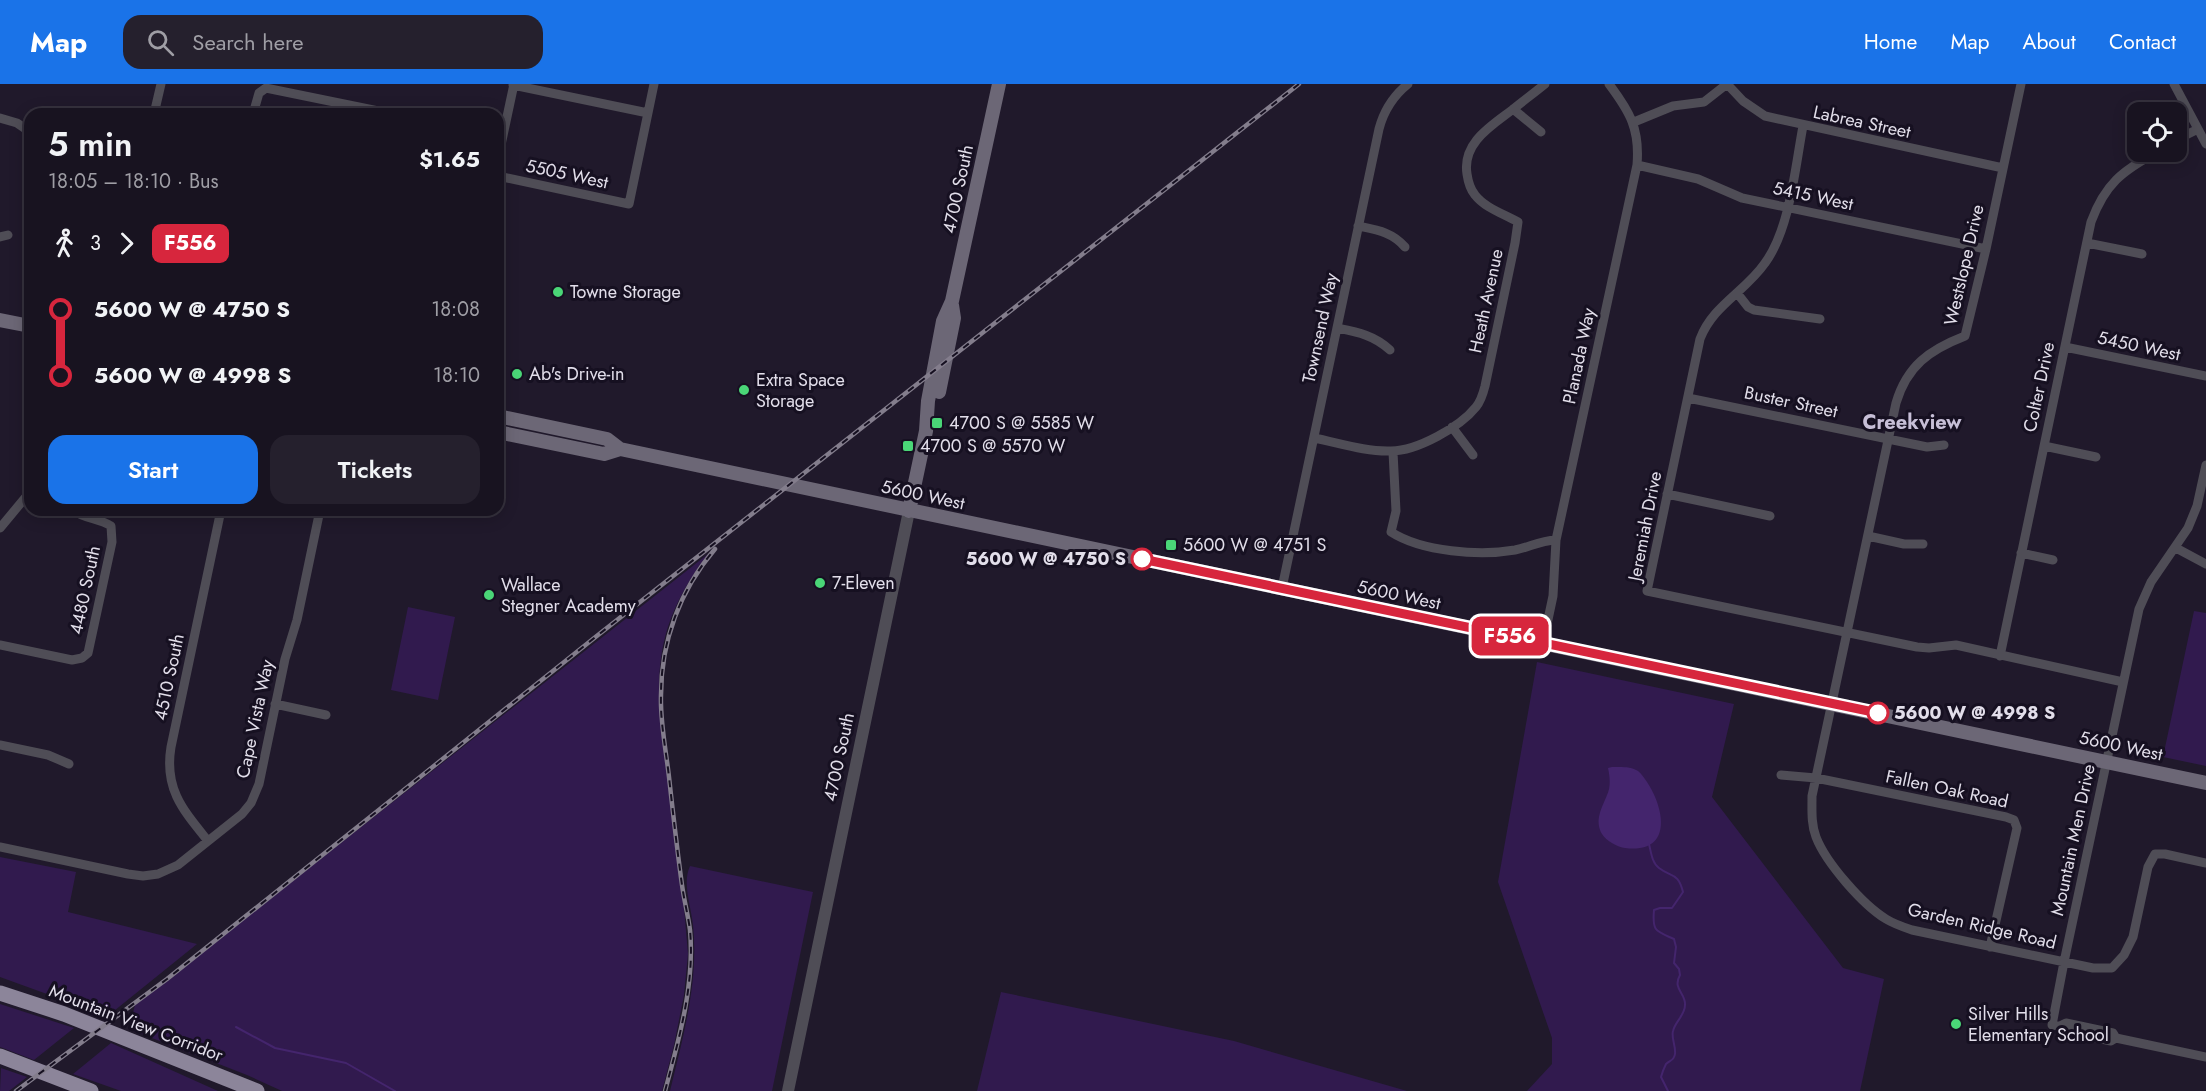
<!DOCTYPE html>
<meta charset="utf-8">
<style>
:root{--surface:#181320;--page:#25202d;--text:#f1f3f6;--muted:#9f9ea5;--line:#36323e;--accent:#1a73e8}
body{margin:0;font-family:Jost,sans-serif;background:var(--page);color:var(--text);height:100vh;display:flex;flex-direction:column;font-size:22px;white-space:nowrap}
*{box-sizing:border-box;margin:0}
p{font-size:20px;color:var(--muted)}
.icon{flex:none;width:33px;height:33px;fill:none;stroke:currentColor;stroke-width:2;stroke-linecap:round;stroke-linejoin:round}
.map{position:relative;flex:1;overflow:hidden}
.sheet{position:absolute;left:24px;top:24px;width:480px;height:408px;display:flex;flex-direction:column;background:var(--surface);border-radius:18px;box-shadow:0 3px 15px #0003,0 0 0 2px var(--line)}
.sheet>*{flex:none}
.badge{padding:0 12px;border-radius:9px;font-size:21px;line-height:39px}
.buttons{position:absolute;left:2127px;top:18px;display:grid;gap:12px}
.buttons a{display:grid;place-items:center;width:60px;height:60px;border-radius:12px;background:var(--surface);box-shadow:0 3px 15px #0003,0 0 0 2px var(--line);font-size:30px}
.map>.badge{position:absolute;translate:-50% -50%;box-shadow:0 0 0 3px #fff}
.legs{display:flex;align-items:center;gap:9px;height:66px;padding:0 24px;font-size:20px}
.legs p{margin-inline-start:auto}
.overview{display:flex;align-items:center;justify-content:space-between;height:102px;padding:0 24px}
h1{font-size:33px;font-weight:600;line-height:45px}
.button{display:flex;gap:12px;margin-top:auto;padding:12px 24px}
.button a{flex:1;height:69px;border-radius:18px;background:var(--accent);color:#fff;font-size:24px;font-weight:600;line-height:69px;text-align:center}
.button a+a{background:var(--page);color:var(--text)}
ul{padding:0 24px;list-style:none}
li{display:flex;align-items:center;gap:21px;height:66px;font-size:22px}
li i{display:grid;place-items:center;width:9px;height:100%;margin:0 8px;background:currentColor}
li i::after{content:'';width:15px;height:15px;margin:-8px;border:4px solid;border-radius:50%;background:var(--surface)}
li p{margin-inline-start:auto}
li:first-child i{background:linear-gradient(#0000 50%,currentColor 0)}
li:last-child i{background:linear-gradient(currentColor 50%,#0000 0)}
header{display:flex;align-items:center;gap:36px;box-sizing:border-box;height:84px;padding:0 30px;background:var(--accent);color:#fff}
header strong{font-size:28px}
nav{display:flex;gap:33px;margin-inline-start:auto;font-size:21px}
.search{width:420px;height:54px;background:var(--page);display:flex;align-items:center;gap:15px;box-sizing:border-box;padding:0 21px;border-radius:18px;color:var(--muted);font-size:22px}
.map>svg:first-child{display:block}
</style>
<header>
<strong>Map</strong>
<div class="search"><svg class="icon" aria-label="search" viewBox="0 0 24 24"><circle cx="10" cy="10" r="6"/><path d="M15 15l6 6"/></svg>Search here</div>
<nav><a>Home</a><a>Map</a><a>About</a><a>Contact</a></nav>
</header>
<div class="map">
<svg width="2206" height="1007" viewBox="0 0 2206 1007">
<rect width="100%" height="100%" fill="#20192b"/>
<path fill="#311a4e" d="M 708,470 C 666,526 654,569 661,639 L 683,812 L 688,870 L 684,911 L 674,961 L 662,1007 L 282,1007 L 247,991 L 129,945 L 135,921 Z
M 408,523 L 455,533 L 438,616 L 391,606 Z
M 2194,527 L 2206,529 L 2206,682 L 2163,673 Z
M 1537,578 L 1734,620 L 1712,713 L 1843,884 L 1884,895 L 1860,1007 L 1527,1007 L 1552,980 L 1552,954 L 1498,798 Z
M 0,773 L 76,788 L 68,828 L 197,860 L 104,935 L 88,930 L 80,922 L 0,893 Z
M 690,782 L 813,808 L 772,1007 L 670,1007 C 683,953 699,898 693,841 C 691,822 682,799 690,782 Z
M 1001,908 L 1234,957 L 1407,1007 L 977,1007 Z
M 0,920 L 74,944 L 34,976 L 0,963 Z
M 111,959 L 218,1007 L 121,1007 L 73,990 Z
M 1,984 L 27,993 L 9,1007 L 0,1007 Z"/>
<path fill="#44256d" d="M 1612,683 C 1620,683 1631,682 1638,687 C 1642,690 1644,694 1647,698 C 1665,725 1673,770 1625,764 C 1618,763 1606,757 1602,750 C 1594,736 1602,724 1607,711 C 1611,703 1610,693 1608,684 Z"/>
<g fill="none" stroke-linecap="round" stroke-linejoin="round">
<path stroke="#44256d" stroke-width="2" d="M 1649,760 C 1651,768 1652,779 1659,784 C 1672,794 1678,788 1683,808 L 1672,824 L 1660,824 L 1654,826 C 1652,848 1656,847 1674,855 L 1676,863 L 1674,879 L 1679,885 L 1680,891 C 1672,905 1686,909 1685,921 C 1685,931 1675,938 1673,947 C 1671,954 1676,962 1675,970 C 1674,977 1670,976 1666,980 C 1664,984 1662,989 1661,993 L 1668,1007
M 236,943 L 275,964 L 346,979 L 395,1007"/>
<path stroke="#4f4d56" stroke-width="9" d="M 1727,0 L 1743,17 L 1765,32 L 2003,84
M 2021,0 L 1986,165 L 1965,252 C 1929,266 1907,282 1896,319 L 1812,712 C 1812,726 1811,740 1816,753 C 1826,779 1863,821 1886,835 C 1894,840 1903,843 1912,846 L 2093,884 L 2112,884 L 2124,871 L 2133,853 L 2148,783 L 2155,770 L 2165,770 L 2206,779
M 2174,0 L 2206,60
M 513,1 L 648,29
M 1513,25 L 1541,48
M 154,30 L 161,0
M 253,30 L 259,9 L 266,4 L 393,30
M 0,34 L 17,39 L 30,48
M 1634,38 L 1673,22 L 1704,18 L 1727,0
M 1803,42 C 1795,84 1790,145 1765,179 C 1745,208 1713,221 1700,255 L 1647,507 L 1917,563 L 1929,564 L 1956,561 L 2123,598
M 2176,56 L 2198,45
M 498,75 L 514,0
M 1637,81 L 1698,95 L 1742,114 L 1986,165
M 498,92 L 629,120 L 654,0
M 1358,142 C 1377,146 1392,148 1405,163
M 0,153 L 8,151
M 2087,159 L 2142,170
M 1737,209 L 1748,223 L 1754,226 L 1820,235
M 1337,244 C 1357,248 1374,251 1390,266
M 2065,263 L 2206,292
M 1688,314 L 1927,363 L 1944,361
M 1452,343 L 1473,371
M 1314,354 C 1339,359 1366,368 1391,367 C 1417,367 1460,343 1476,323 C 1481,317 1483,310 1485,302 L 1515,159 L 1518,138 C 1504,130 1485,124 1475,111 C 1470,105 1468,97 1467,90 C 1462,59 1491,42 1512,26 C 1523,17 1534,9 1545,0
M 2044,362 L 2096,373
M 1393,368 L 1396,427 L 1391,448 C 1422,468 1480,472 1515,466 C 1530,463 1539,457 1556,456
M 1667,410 L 1770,432
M 0,444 L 30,408
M 1868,452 L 1904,460 L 1923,460
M 2176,464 L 2206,480
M 2021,469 L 2053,476
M 1282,504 L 1379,45 C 1384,26 1393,12 1408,0
M 1543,559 L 1553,512 L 1556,456 L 1637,81 C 1640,45 1630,28 1609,0
M 0,561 L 72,576 L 82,574 L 88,569 L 112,458 L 111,442 C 99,434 84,435 73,426
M 2000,572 L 2091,138 C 2105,100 2122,87 2157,68
M 275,620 L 326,631
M 0,661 L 48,671 L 69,680
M 1781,691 L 1816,694 L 2006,733 L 2014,736 L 2017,744 L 1990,863
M 208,757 C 183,726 164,705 171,663 L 221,426
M 0,763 L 128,790 L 143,792 L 158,790 L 178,781 L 242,730 L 251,719 L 259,700 L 285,575 L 297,536 L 320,426
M 2060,942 L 2064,947 L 2111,957 L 2116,954 L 2206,973
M 2116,954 L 2113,949 L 2066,939 L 2060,942 L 2052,941 L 2064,878 L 2139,525 L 2151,498 L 2188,444 L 2197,422 L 2206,381"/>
<path stroke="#4f4d56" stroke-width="12" d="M 788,1007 L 909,427"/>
<path stroke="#6c6776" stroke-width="14" d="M 0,236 L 30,242
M 939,308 L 954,234 L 952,221
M 498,332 L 607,355 L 620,365 L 2206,699
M 498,348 L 604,370 L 620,365
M 909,427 L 926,347 L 928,317 L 943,237 L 952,217 L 999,0"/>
<path stroke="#8c859a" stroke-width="15" d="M 0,909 L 64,930 L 257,1007
M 0,972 L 91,1007"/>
<g stroke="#837d8c" stroke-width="4.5">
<path id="rail" d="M 16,1007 L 167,895 L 598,551 L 1299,0
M 665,1007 C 679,955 695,900 690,846 C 688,831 684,816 682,801 C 677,765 673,729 669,693 C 666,666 660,638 661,611 C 661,557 680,506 715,465"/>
</g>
<use href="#rail" stroke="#161021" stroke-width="2" stroke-dasharray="7" stroke-linecap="butt"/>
</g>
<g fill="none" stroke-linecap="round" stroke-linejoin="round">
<g stroke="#fff" stroke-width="14">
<path id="line-1" d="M 1142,475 L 1878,629"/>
</g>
<use href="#line-1" stroke="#d7263d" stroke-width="9"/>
</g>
<g fill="#4ad677" stroke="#161021" stroke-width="2">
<circle cx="558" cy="208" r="6"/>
<circle cx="517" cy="290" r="6"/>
<circle cx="744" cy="306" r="6"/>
<rect x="931" y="333" width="12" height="12" rx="3"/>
<rect x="902" y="356" width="12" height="12" rx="3"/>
<rect x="1165" y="455" width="12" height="12" rx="3"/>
<circle cx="820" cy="499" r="6"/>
<circle cx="489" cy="511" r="6"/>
<circle cx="1956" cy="940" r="6"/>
</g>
<g fill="#fff" stroke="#d7263d" stroke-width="3">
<circle cx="1142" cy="475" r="10"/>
<circle cx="1878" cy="629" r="10"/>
</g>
<g text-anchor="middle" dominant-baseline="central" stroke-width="6" stroke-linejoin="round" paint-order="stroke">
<g font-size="18" fill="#e2deea" stroke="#161021">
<text transform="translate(1862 38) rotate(12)">Labrea Street</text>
<text transform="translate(567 90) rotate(12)">5505 West</text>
<text transform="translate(958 105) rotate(-78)">4700 South</text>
<text transform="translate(1813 112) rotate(12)">5415 West</text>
<text transform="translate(1964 181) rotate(-77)">Westslope Drive</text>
<text transform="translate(1486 217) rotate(-78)">Heath Avenue</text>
<text transform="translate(1320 244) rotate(-78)">Townsend Way</text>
<text transform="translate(2139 262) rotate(12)">5450 West</text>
<text transform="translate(1579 272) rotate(-78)">Planada Way</text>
<text transform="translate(2039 303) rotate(-78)">Colter Drive</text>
<text transform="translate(1791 318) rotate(12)">Buster Street</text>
<text transform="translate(923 411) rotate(12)">5600 West</text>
<text transform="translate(1645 442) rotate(-79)">Jeremiah Drive</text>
<text transform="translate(85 506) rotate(-78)">4480 South</text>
<text transform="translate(1399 511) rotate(12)">5600 West</text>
<text transform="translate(169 593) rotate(-78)">4510 South</text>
<text transform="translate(255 635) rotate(-78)">Cape Vista Way</text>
<text transform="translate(2121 662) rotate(12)">5600 West</text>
<text transform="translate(839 673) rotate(-78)">4700 South</text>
<text transform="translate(1947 705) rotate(12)">Fallen Oak Road</text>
<text transform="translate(2073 756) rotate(-78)">Mountain Men Drive</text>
<text transform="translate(1982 842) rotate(13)">Garden Ridge Road</text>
<text transform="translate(136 939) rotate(21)">Mountain View Corridor</text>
</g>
<g font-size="18" fill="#e2deea" stroke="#161021" text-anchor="start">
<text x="570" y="208">Towne Storage</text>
<text x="529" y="290">Ab's Drive-in</text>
<text x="756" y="296">Extra Space<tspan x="756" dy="21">Storage</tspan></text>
<text x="949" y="339">4700 S @ 5585 W</text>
<text x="920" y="362">4700 S @ 5570 W</text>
<text x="1183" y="461">5600 W @ 4751 S</text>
<text x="832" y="499">7-Eleven</text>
<text x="501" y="501">Wallace<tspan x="501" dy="21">Stegner Academy</tspan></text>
<text x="1968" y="930">Silver Hills<tspan x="1968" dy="21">Elementary School</tspan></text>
</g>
<g font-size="18" font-weight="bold" fill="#e2deea" stroke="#161021" text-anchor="end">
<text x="1126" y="475">5600 W @ 4750 S</text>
<text x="1894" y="629" text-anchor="start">5600 W @ 4998 S</text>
</g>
<g font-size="20" font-weight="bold" fill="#c7bfd7" stroke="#161021">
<text x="1912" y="338">Creekview</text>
</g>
</g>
</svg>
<div class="buttons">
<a><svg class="icon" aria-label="locate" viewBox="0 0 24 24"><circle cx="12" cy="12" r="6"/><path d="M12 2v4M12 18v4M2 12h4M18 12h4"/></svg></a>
</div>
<b class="badge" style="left:1510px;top:552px;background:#d7263d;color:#fff">F556</b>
<section class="sheet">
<div class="overview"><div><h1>5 min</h1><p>18:05 – 18:10 · Bus</p></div><b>$1.65</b></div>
<div class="legs"><svg class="icon" aria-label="walk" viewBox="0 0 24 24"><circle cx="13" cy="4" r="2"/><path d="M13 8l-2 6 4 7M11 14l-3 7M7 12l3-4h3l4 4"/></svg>3<svg class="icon" aria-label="forward" viewBox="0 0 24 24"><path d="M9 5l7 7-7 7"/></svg><b class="badge" style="background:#d7263d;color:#fff">F556</b></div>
<ul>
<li><i style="color:#d7263d"></i><b>5600 W @ 4750 S</b><p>18:08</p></li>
<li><i style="color:#d7263d"></i><b>5600 W @ 4998 S</b><p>18:10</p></li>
</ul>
<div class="button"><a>Start</a><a>Tickets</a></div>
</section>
</div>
